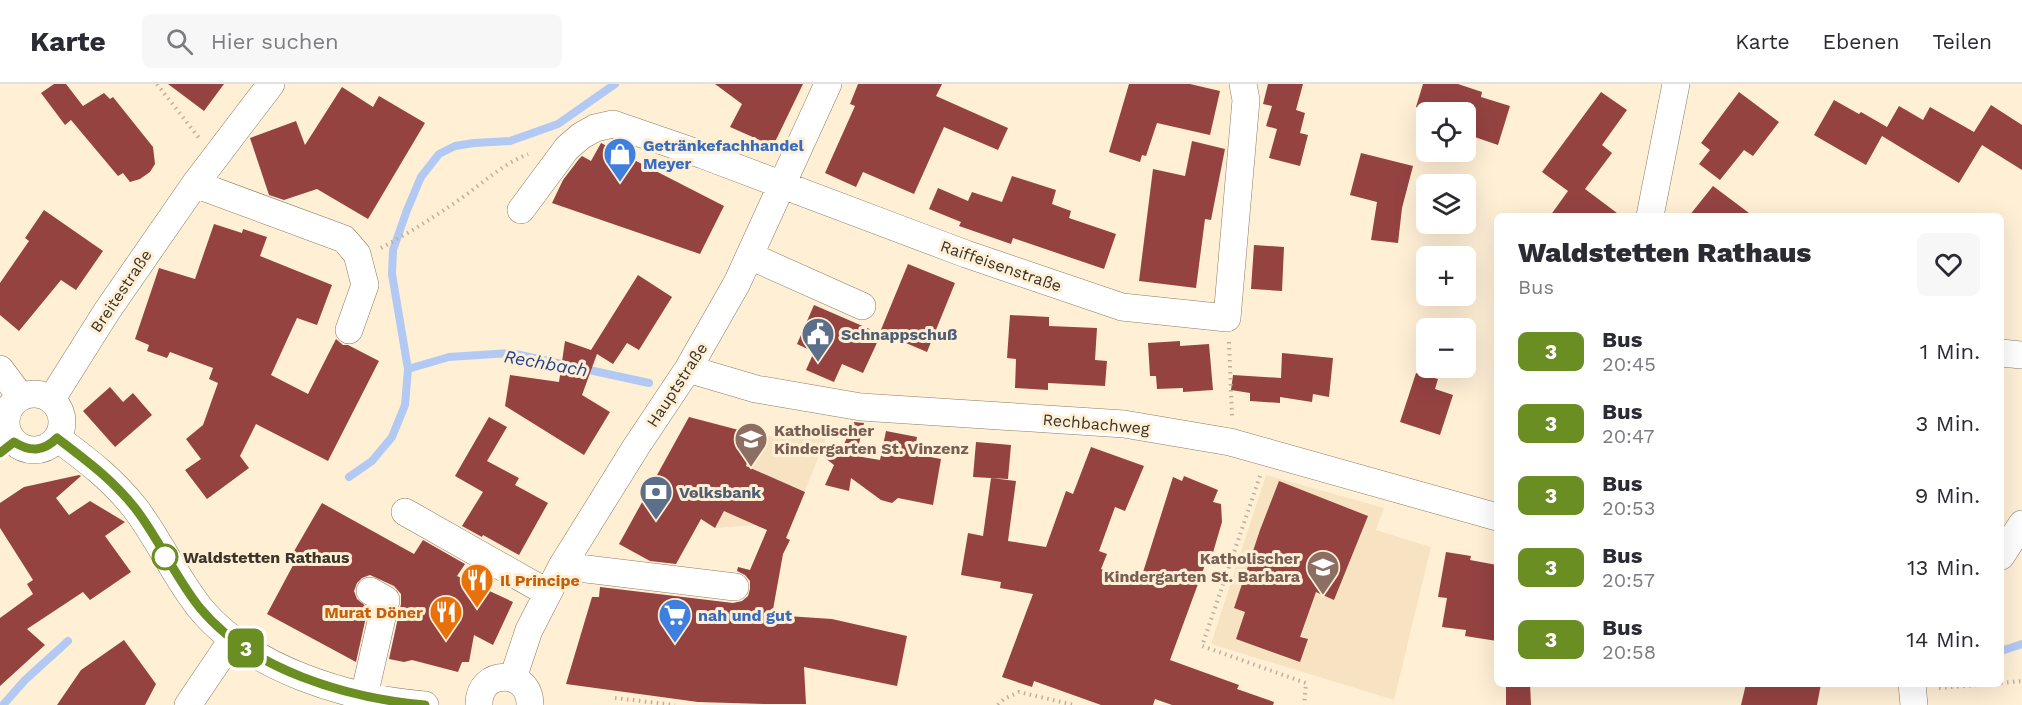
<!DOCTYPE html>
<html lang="de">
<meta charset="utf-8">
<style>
:root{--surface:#fff;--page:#f7f7f7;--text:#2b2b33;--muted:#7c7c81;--line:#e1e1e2}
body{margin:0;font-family:"Work Sans",sans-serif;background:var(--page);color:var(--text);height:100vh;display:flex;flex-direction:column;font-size:22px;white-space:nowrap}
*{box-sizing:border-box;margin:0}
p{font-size:20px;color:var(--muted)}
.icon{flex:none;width:33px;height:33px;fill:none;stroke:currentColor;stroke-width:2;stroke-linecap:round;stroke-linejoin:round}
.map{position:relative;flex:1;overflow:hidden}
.details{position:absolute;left:1494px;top:129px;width:510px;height:474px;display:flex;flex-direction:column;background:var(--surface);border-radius:9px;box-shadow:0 6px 24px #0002}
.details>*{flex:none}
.badge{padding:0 12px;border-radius:9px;font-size:21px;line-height:39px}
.fabs{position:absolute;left:1416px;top:18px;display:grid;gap:12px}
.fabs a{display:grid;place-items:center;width:60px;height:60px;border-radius:9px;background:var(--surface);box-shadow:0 6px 24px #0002;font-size:30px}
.map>.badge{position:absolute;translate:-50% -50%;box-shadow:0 0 0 3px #fff}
.round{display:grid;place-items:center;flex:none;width:63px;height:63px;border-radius:9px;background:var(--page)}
.overview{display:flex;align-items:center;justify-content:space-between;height:102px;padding:0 24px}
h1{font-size:28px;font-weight:800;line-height:45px}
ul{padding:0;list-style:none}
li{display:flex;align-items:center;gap:18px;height:72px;padding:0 24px}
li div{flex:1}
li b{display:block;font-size:22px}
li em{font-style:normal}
li .badge{min-width:66px;font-weight:700;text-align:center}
header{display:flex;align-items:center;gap:36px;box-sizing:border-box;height:84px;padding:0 30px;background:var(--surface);border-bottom:2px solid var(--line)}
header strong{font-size:28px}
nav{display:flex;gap:33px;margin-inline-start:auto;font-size:21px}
.search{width:420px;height:54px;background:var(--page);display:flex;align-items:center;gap:15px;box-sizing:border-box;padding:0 21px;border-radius:9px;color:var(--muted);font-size:22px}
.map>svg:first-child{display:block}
</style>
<header>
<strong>Karte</strong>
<div class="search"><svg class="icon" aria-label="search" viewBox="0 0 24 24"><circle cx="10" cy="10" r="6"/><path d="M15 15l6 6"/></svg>Hier suchen</div>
<nav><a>Karte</a><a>Ebenen</a><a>Teilen</a></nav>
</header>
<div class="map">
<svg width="2022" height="621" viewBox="0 0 2022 621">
<rect width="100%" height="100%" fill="#ffefd5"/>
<path fill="#f7e3c2" d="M 778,340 L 828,349 L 786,454 L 756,441 L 715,444 L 729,420 L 754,350 L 776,353 Z
M 1266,391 L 1384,424 L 1376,446 L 1431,463 L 1394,616 L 1211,560 Z"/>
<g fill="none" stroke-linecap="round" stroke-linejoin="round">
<path stroke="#b2c9f4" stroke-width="8" d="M 408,285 L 449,273 L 511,269 L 649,299
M 349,393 L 372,377 L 392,353 L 405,321 L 408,285 L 392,190 L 393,166 L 407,126 L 421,93 L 439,70 L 455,62 L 474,59 L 510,57 L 558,40 L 615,0
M 2001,567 L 2022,560
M 3,621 L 25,596 L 68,557"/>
</g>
<path fill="#944341" d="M 54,0 L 66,0 L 83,22 L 104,9 L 110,15 L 113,13 L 153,63 L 155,80 L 150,88 L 140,95 L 130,98 L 123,89 L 118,92 L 71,36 L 65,41 L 41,9 Z
M 168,0 L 224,0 L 204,27 Z
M 715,0 L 803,0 L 773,62 L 730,43 L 742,20 Z
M 858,0 L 942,0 L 936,12 L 1008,44 L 998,66 L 944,43 L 914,110 L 863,88 L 856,103 L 825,89 L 855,22 L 850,20 Z
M 1129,0 L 1190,0 L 1220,7 L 1210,51 L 1157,39 L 1146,72 L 1142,71 L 1140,78 L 1109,68 Z
M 1268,0 L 1303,0 L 1296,26 L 1305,29 L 1300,49 L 1308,51 L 1300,82 L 1269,74 L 1277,45 L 1266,42 L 1272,22 L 1263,20 Z
M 1423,0 L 1458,0 L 1482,8 L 1481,13 L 1510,22 L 1498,61 L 1469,51 L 1470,46 L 1466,45 L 1466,28 L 1433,28 L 1416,23 Z
M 342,3 L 373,23 L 379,12 L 425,39 L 368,135 L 317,105 L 284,116 L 269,111 L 250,54 L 296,37 L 305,61 Z
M 1601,8 L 1627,26 L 1602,61 L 1612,69 L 1585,105 L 1621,132 L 1550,132 L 1568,107 L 1542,88 Z
M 1739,8 L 1779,38 L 1753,72 L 1744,66 L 1720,96 L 1699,80 L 1710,66 L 1701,59 Z
M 1834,16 L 1859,30 L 1861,28 L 1887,43 L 1899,22 L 1923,36 L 1930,23 L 1974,48 L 1991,21 L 2022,41 L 2022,86 L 1982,61 L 1959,99 L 1882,52 L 1866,81 L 1814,51 Z
M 1192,57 L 1225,65 L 1211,136 L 1205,135 L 1196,204 L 1139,197 L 1153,85 L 1185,92 Z
M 601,59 L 724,122 L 700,170 L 552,119 L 563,96 L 579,75 L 582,72 L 591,77 Z
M 1361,69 L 1413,82 L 1402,124 L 1398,159 L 1371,156 L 1377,118 L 1350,111 Z
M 1012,92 L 1056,106 L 1052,120 L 1071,127 L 1069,134 L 1116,150 L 1104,185 L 1013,154 L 1011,160 L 959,142 L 961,138 L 929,125 L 938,104 L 968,117 L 972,108 L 1002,118 Z
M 1713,102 L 1753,132 L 1689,132 Z
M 44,126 L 103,167 L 76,206 L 61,196 L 19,247 L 0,231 L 0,199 L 29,157 L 25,154 Z
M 214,140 L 242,149 L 243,145 L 267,153 L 260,172 L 332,201 L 317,241 L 297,234 L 271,291 L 308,310 L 336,255 L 343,261 L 348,261 L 379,277 L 328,377 L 256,340 L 240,372 L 249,384 L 207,415 L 185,386 L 201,375 L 186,355 L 203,341 L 218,299 L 209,295 L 213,284 L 170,268 L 167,274 L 147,267 L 149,261 L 135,255 L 159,184 L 195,195 Z
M 1254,161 L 1284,163 L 1282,207 L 1251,205 Z
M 908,180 L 955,199 L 927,268 L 880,248 Z
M 638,191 L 672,213 L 639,266 L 627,259 L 613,280 L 597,270 L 582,311 L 610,328 L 584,371 L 505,322 L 510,291 L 559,298 L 565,257 L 591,266 Z
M 814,221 L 881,250 L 863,289 L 842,280 L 834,298 L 806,286 L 814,268 L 797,260 Z
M 1010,231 L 1049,233 L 1049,242 L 1097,244 L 1095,276 L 1107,277 L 1105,302 L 1048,299 L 1048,306 L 1015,304 L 1016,275 L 1007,274 Z
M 1180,257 L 1180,262 L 1209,260 L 1213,306 L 1183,308 L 1183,304 L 1157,305 L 1156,292 L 1150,292 L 1148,259 Z
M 1282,269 L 1333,274 L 1329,313 L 1313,310 L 1312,318 L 1280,313 L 1280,319 L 1250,317 L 1250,309 L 1231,306 L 1233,291 L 1281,294 Z
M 1416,289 L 1438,295 L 1435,305 L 1453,311 L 1440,351 L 1400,338 Z
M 110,303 L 123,318 L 133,309 L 152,331 L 115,363 L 83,327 Z
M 489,333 L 507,343 L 487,377 L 519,394 L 515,401 L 548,419 L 519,471 L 483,451 L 482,453 L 462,442 L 483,408 L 455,392 Z
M 689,333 L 754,350 L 746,382 L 805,408 L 786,454 L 790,456 L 783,470 L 772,531 L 832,535 L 907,552 L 897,602 L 804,583 L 806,620 L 765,620 L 698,618 L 566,600 L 592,513 L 599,513 L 600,503 L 733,519 L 742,517 L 748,512 L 750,505 L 750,497 L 745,491 L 737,487 L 738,483 L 750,486 L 767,446 L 724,427 L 715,444 L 701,435 L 676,480 L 650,477 L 619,460 Z
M 854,338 L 864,339 L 856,372 L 880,376 L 886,347 L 917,353 L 914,370 L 941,375 L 933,421 L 898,414 L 892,419 L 881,416 L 851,394 L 849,407 L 825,401 L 834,381 L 811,363 L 840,369 Z
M 976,358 L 1011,361 L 1008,395 L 973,393 Z
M 1091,363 L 1144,382 L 1125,427 L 1115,423 L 1099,467 L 1107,470 L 1101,485 L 1139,501 L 1173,393 L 1182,397 L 1184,392 L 1218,406 L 1213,418 L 1221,420 L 1222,438 L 1209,482 L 1205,481 L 1170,576 L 1239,601 L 1237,605 L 1274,618 L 1273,621 L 1172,621 L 1155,615 L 1153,621 L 1101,621 L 1034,597 L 1032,603 L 1002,593 L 1033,510 L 1000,504 L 1001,498 L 961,491 L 968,449 L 983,452 L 991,394 L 1016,397 L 1008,457 L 1046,463 L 1066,407 L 1073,410 Z
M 79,391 L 81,392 L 56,414 L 69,431 L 90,417 L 125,438 L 105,452 L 131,488 L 90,516 L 83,508 L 27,545 L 45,561 L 0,602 L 0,534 L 33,510 L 27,500 L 33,496 L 0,444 L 0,419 L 24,403 Z
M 1279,397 L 1368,432 L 1334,516 L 1316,508 L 1300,553 L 1308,555 L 1300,578 L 1236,555 L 1245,528 L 1234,524 L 1260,446 Z
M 322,419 L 414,470 L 423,456 L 465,480 L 457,492 L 513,518 L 493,561 L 474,551 L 469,578 L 462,578 L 458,588 L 412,576 L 404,578 L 389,575 L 401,520 L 401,510 L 394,502 L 370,491 L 362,494 L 357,499 L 354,507 L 357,515 L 368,524 L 356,578 L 267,530 L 298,472 L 293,469 Z
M 1446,468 L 1471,472 L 1470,476 L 1497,481 L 1497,557 L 1465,552 L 1466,546 L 1442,543 L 1447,514 L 1438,513 Z
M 124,556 L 156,600 L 145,621 L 57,621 L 81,586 Z
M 1506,600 L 1530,600 L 1531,621 L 1506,621 Z
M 1746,600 L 1821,600 L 1817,621 L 1741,621 Z"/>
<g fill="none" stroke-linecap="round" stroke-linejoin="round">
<g stroke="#8a7c64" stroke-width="28">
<path id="minor" d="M 195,100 L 344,155 L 357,170 L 365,201 L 349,246
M 521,126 L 567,64 L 581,52 L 595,44 L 613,40 L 703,71 L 966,170 L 1122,223 L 1227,234 L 1246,16 L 1243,0
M 1650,132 L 1676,0
M 750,172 L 862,222
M 2001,269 L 2022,271
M 0,285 L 21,313
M 688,285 L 756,305 L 861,323 L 1124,340 L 1230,358 L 1497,433
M6 338a28 28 0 1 1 56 0a28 28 0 1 1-56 0Z
M 51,316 L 107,227 L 195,100 L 271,0
M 57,354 C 87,376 112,395 135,424 C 159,455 175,493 200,524 C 250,585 348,615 425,621
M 405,428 L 548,509
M 2001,472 L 2022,440
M 562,482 L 735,503
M 513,594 L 529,546 L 562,482 L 636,363 L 688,285 L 737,199 L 828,0
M 1912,600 L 1914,621
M 364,612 L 386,516 L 370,507
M 188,621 L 232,556
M 479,621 C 478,584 530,584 530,621"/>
</g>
<path stroke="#bdb19c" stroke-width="4" stroke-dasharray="1.5 4.5" stroke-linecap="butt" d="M 157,0 L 199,54
M 381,164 C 409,149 436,132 463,113 C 484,98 503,80 528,70
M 1229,258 L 1232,332
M 1260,392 L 1202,562 L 1306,599 L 1304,621
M 2001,599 L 2022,597
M 1939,604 L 1993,600
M 615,614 L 675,621
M 998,621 L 1004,615 L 1019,608 L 1074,621"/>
<use href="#minor" stroke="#fff" stroke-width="27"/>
</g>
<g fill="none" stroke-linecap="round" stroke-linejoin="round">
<g stroke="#fff" stroke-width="14">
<path id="line" d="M 0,369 L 14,358 C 30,368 43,368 57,354 C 87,377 112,395 135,424 C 159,455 175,493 200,524 C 251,586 347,614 425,621"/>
</g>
<use href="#line" stroke="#6b8e23" stroke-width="9"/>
</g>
<defs>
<g id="shop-pin" transform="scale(1.725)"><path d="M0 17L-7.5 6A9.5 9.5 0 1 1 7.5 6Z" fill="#3f7fe0" stroke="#ffefd5"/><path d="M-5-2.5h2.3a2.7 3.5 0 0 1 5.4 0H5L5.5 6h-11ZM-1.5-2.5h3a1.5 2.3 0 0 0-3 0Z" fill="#fff"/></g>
<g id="civic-pin" transform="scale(1.725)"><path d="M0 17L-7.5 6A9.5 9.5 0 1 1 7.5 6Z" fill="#5c6f8a" stroke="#ffefd5"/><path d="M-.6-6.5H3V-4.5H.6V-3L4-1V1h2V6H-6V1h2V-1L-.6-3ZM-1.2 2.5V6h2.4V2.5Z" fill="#fff"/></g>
<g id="school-pin" transform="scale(1.725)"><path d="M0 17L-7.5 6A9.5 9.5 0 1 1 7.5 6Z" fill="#8d6e63" stroke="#ffefd5"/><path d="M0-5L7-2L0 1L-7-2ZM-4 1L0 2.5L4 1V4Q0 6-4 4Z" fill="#fff"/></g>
<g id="bank-pin" transform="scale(1.725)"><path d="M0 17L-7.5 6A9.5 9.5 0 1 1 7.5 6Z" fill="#5c6f8a" stroke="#ffefd5"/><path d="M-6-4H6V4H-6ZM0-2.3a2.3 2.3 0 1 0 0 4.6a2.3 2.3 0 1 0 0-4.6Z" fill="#fff"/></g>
<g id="restaurant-pin" transform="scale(1.725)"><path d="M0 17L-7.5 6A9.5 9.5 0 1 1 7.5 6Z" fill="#e8710a" stroke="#ffefd5"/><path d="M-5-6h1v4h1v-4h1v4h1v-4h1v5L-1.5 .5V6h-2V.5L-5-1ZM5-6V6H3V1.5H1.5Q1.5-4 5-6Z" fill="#fff"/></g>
<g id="supermarket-pin" transform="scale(1.725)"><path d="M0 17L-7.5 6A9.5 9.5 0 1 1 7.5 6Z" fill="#3f7fe0" stroke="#ffefd5"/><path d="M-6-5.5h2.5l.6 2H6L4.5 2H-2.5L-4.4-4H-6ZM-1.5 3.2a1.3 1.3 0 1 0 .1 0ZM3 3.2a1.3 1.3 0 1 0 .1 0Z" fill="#fff"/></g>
</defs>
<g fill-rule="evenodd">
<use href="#shop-pin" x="620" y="70"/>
<use href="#civic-pin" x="818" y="250"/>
<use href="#school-pin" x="751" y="355"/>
<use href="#bank-pin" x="656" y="408"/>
<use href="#school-pin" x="1323" y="483"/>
<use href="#restaurant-pin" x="477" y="496"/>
<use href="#restaurant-pin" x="446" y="528"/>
<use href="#supermarket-pin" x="675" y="531"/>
</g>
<circle fill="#fff" stroke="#6b8e23" stroke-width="3" cx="165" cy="473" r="12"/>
<g text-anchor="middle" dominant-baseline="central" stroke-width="6" stroke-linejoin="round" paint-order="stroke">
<g font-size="16" font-weight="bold" fill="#366cbe" stroke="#ffefd5" text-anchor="start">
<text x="643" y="61">Getränkefachhandel<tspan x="643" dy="18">Meyer</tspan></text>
<text x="698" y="531">nah und gut</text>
</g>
<g font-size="16" fill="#3a3429" stroke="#ffefd5">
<text transform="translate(1001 182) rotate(19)">Raiffeisenstraße</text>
<text transform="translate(121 207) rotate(-56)">Breitestraße</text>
<text transform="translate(677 301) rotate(-57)">Hauptstraße</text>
<text transform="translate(1096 340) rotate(5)">Rechbachweg</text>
</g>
<g font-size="16" font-weight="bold" fill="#4e5e75" stroke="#ffefd5" text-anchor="start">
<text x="841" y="250">Schnappschuß</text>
<text x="679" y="408">Volksbank</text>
</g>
<g font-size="16" font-weight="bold" fill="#785e54" stroke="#ffefd5" text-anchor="start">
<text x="774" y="346">Katholischer<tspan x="774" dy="18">Kindergarten St. Vinzenz</tspan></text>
<text x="1300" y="474" text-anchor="end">Katholischer<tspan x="1300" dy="18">Kindergarten St. Barbara</tspan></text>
</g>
<g font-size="16" font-weight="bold" fill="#3a3429" stroke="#ffefd5" text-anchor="start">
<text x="183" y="473">Waldstetten Rathaus</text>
</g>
<g font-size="16" font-weight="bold" fill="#c56008" stroke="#ffefd5" text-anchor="start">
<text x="500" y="496">Il Principe</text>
<text x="423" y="528" text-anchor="end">Murat Döner</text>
</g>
<g font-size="18" font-style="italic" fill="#1e4394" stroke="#ffefd5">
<text transform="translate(546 279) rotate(10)">Rechbach</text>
</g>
</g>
</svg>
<div class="fabs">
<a><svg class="icon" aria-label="locate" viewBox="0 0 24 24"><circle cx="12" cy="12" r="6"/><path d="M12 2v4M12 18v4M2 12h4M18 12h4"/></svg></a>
<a><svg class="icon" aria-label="layers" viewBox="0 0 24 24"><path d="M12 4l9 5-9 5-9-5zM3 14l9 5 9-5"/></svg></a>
<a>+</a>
<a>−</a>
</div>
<b class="badge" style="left:246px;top:564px;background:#6b8e23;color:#fff">3</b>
<section class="details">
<div class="overview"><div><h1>Waldstetten Rathaus</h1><p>Bus</p></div><a class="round"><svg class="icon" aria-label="heart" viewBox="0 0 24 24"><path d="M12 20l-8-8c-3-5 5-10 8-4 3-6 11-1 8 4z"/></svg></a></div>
<ul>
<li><span class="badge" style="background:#6b8e23;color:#fff">3</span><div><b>Bus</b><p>20:45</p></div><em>1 Min.</em></li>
<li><span class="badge" style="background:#6b8e23;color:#fff">3</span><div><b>Bus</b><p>20:47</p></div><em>3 Min.</em></li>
<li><span class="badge" style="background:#6b8e23;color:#fff">3</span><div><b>Bus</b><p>20:53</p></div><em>9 Min.</em></li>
<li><span class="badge" style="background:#6b8e23;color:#fff">3</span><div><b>Bus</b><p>20:57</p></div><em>13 Min.</em></li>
<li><span class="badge" style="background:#6b8e23;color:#fff">3</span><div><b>Bus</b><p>20:58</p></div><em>14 Min.</em></li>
</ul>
</section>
</div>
